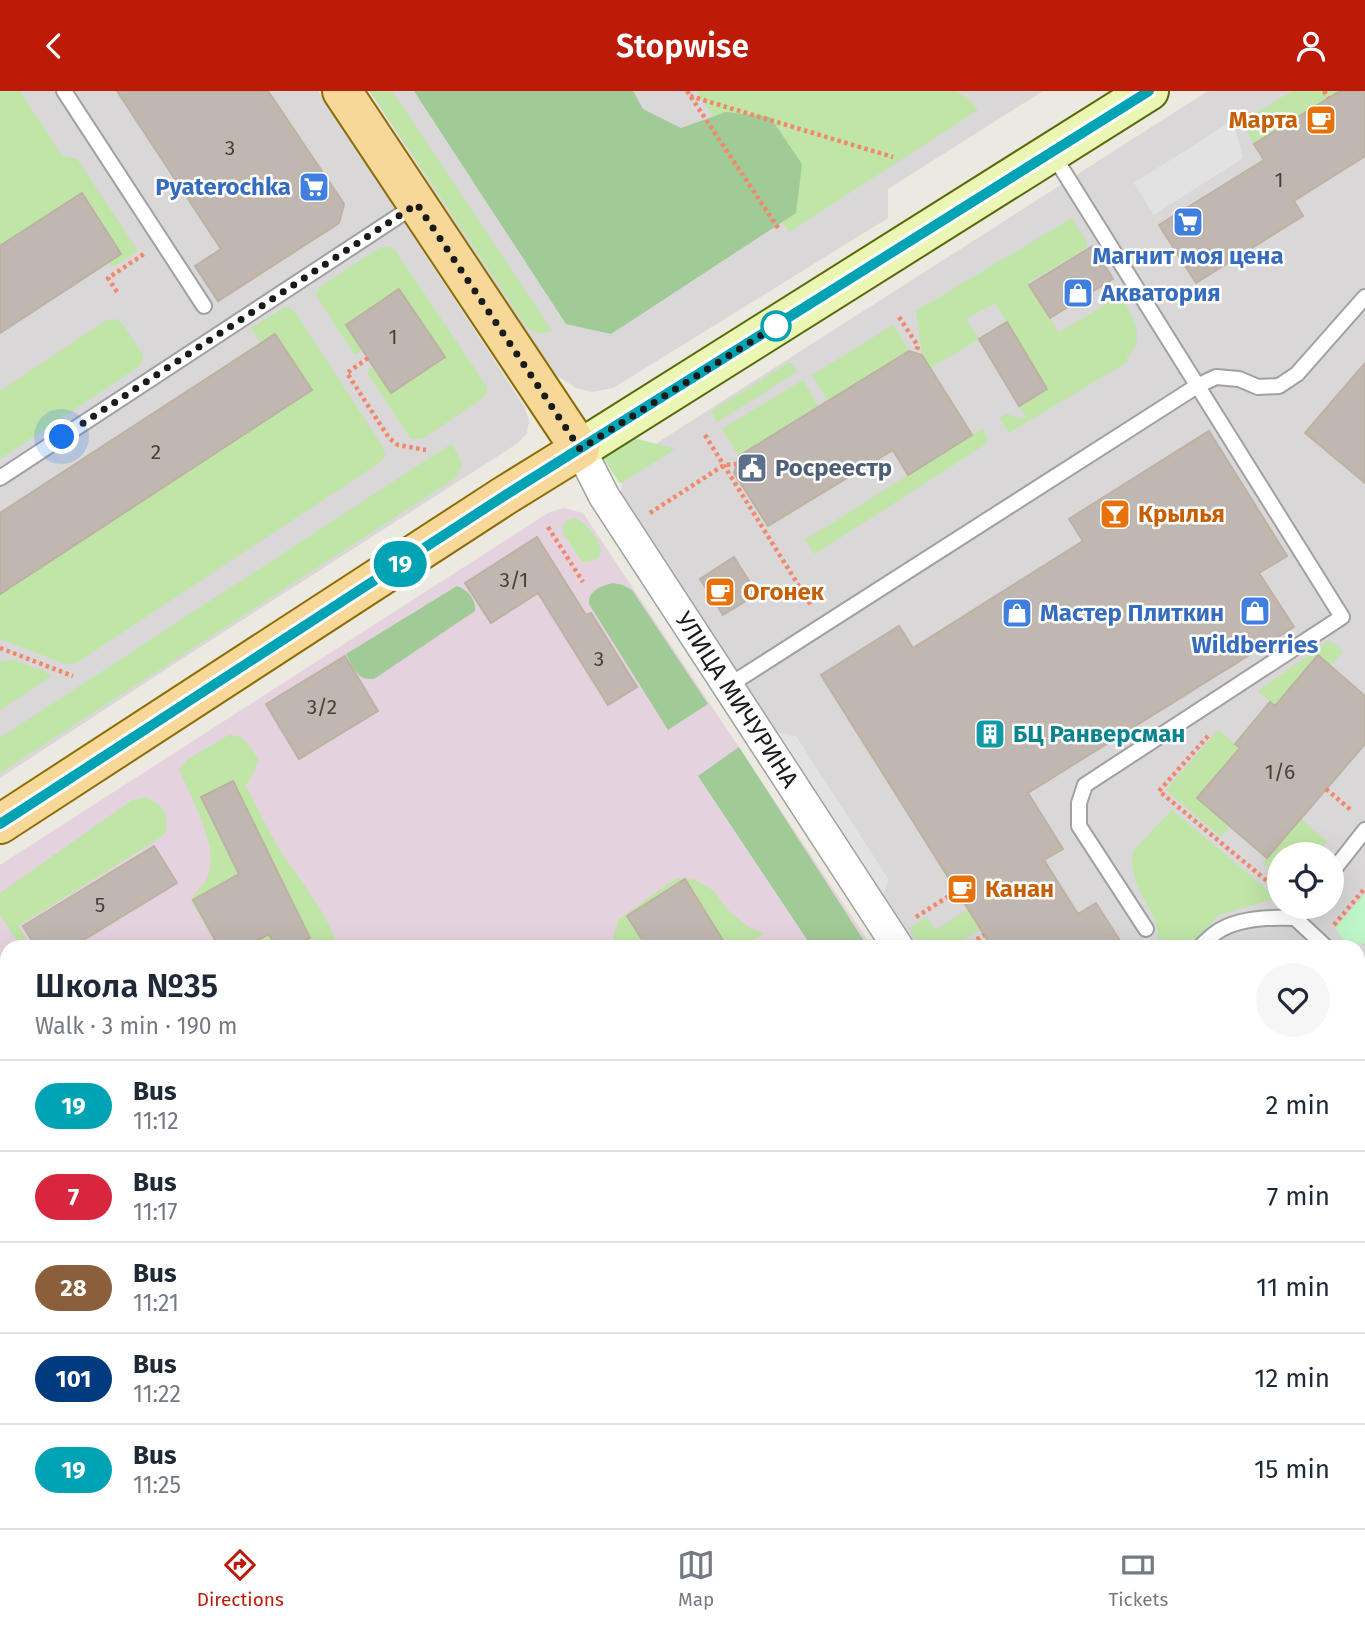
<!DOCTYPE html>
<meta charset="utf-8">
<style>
:root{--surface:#fff;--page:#f6f6f7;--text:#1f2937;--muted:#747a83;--line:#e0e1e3;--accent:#bd1a08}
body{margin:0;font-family:"Fira Sans",sans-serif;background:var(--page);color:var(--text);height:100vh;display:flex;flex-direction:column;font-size:26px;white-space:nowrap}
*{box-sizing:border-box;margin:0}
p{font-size:23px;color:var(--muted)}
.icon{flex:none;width:38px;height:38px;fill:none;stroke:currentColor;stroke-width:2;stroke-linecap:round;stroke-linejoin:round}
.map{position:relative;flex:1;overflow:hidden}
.sheet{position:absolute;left:0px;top:849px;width:1365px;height:590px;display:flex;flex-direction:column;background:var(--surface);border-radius:21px 21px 0 0;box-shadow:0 7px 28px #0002}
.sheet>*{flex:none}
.badge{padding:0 14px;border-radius:23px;font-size:24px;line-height:46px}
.buttons{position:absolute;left:1267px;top:751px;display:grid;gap:14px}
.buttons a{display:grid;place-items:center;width:77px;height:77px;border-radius:50%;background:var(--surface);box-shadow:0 7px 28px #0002;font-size:35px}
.you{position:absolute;width:35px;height:35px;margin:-18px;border:5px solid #fff;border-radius:50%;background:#1a73e8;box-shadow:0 0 0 10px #1a73e833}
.map>.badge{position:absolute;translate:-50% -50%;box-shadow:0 0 0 4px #fff}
.round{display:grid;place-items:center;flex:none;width:74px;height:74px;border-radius:37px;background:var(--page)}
.headline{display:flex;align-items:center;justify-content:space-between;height:119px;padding:0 35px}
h1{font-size:33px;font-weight:600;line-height:52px}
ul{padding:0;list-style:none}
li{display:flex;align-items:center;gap:21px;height:91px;padding:0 35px;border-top:2px solid var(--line)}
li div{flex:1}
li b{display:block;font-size:26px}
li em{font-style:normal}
li .badge{min-width:77px;font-weight:700;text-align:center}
header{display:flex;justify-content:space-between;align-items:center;height:91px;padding:0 35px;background:var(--accent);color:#fff;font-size:32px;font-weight:600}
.menu{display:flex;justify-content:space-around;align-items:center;height:98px;border-top:2px solid var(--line);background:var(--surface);font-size:19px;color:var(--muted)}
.menu a{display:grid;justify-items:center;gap:4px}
.menu .current{color:var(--accent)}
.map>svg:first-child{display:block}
</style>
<header><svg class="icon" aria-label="back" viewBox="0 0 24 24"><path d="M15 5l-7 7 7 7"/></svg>Stopwise<svg class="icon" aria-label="person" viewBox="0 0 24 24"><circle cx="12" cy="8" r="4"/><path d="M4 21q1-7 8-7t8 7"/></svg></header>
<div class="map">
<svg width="1365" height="1437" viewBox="0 0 1365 1437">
<rect width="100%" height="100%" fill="#ece9e0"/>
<path fill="#d9d7d7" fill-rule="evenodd" d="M 0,0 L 318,0 L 524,315 L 529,330 L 527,342 L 518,352 L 191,562 L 0,687 Z
M 369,0 L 1043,0 L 888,98 L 888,127 L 613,297 L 592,301 L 576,297 L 553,282 Z
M 1208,0 L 1365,0 L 1365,1306 L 1358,1311 L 1358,856 L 910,856 L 626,426 L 621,403 L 622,388 L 634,369 L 663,348 ZM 1279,763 L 1332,763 L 1332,816 L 1279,816 Z"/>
<path fill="#e5d2df" d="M 563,417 L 583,422 L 872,856 L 7,856 L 7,1432 L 1358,1432 L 1358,1350 L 1365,1345 L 1365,1437 L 0,1437 L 0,774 L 548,422 Z"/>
<path fill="#bfe5a7" d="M 0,0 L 20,0 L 62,65 L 77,68 L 138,160 L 113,176 L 109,171 L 121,163 L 82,102 L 0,155 Z
M 370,0 L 392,0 L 552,240 C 541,243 535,243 526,235 Z
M 696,0 L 956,0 C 965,5 972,10 978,19 L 789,141 Z
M 1292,0 L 1340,0 L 1254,53 L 1241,31 Z
M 1072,127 L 1087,151 L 1086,158 L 1029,191 L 1029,194 L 1059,242 L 1120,204 C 1131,222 1149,249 1126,266 L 1129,270 L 1009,342 L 999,327 L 1006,323 L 1022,328 L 1026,326 L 1019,315 L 1047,298 L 995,212 L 966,228 L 979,248 L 930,277 L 922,264 L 916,220 Z
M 381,156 L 388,156 L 395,159 L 487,296 L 487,302 L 483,307 L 422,348 L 411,348 L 368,283 L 367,281 L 374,275 L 363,259 L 356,263 L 354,263 L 316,204 L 319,197 Z
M 285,216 L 289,216 L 294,220 L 383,356 L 386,363 L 380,371 L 75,573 L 66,573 L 0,548 L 0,496 L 4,501 L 312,299 L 275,243 L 261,252 L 251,237 Z
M 115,228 L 122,232 L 143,264 L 142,271 L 138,276 L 0,368 L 0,300 L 107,229 Z
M 893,234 L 909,260 L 828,310 L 812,284 Z
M 790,271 L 797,281 L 717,331 L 711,320 Z
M 803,289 L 819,316 L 739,365 L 722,338 Z
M 983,337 L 987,347 L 986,353 L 815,463 L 805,449 Z
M 634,347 L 675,358 L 620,393 L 603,367 Z
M 451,353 C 460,367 467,373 454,388 L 0,682 L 0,647 Z
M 576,427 C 588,433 601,450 601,463 C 596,469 591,472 582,471 L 563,442 L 563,434 L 567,429 Z
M 1328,550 L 1333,552 L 1343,560 L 1330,575 L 1275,615 L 1258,600 Z
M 13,569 L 45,580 L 51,585 L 0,619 L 0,571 Z
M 1218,639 L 1240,657 L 1197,707 L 1230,735 L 1221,746 L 1166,699 Z
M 229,644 C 246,644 251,656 259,670 L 249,691 L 246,695 C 259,719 270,744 285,767 C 305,796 327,822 338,856 L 218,856 L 191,810 L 192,807 C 197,800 206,792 208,784 C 220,755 190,706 179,678 L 188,668 Z
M 146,706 C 166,717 166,719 167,741 L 157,749 L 19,835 L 31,856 L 21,856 L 0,824 L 0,802 L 132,709 Z
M 1172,719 L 1277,807 L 1219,824 L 1188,856 L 1157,856 C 1163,825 1140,811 1134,783 C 1132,776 1132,768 1132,761 Z
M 1301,728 L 1327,751 L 1317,763 L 1279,763 L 1279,786 L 1263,772 Z
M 676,787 L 694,788 L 714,800 L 727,818 L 747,835 L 764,843 L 743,856 L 616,856 L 613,846 L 619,828 Z
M 968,818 L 981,838 L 952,856 L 936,856 L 933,851 L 919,853 L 909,837 L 927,826 L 935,839 Z
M 0,993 L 7,1001 L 7,1189 L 2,1181 L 1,1176 L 2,1135 L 0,1136 Z
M 168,1432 L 312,1432 L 314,1437 L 172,1437 Z
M 523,1432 L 622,1432 L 613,1437 L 520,1437 Z"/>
<path fill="#a0ca96" d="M 414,0 L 633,0 L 643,18 L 681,37 L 726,21 L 770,26 L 802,73 L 796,122 L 611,243 L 566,233 Z
M 613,492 L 623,494 L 632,499 L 708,613 L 668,639 L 589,513 C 588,499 602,495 613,492 Z
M 457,495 C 468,499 476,508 475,520 L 374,588 C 356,589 354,577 346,563 Z
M 739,656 L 868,856 L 812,856 L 698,685 Z"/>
<path fill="#bdf6c7" d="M 1365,803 L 1365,851 L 1358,856 L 1349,856 L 1335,837 Z"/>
<path fill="#e2e2e2" d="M 1233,29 L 1243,67 L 1154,124 L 1134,92 Z
M 776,641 L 796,645 L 889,789 L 882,805 Z"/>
<path fill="#c0b8b0" stroke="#bdb1a3" stroke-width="2" d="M 117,0 L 268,0 L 344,113 L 339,132 L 218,210 L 195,175 L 221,158 Z
M 1340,0 L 1365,0 L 1365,65 L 1294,110 L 1303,125 L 1196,192 L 1159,134 L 1264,69 L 1254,53 Z
M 82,102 L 121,163 L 0,242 L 0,155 Z
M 1093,155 L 1113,188 L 1050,227 L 1029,194 Z
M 399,198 L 445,266 L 391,302 L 346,234 Z
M 1007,231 L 1047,298 L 1019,315 L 979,248 Z
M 275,243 L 312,299 L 0,503 L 0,422 Z
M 909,260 L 922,264 L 972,344 L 908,384 L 893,359 L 768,435 L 734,382 L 739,365 Z
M 1365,272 L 1365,392 L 1305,342 Z
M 1209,340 L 1287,465 L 1259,482 L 1294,536 L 1028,702 L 1063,758 L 1044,769 L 1078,823 L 1096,812 L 1124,856 L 992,856 L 821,584 L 899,535 L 913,557 L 1083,450 L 1069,428 Z
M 537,446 L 586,524 L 591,522 L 637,596 L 608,614 L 538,502 L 491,532 L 465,492 Z
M 734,466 L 757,503 L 723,524 L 700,488 Z
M 1318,564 L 1365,605 L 1365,653 L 1267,767 L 1197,707 L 1240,657 L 1235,653 L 1270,611 L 1275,615 Z
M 345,565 L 378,620 L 299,668 L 266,613 Z
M 233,690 L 310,847 L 292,856 L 275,856 L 269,843 L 246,856 L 219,856 L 193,809 L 239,783 L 201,706 Z
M 154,755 L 177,792 L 72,856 L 36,856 L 23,835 Z
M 685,788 L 727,856 L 647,856 L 627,825 Z"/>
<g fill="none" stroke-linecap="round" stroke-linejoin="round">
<g stroke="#a1a1a1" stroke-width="18">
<path id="lane" d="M 64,0 L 204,215
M 1052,62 L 1342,526 L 1085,694 L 1079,712 L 1079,735 L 1146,838
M 0,387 L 417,113
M 728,595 L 1197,295 L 1216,286 L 1239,288 L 1258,296 L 1279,295 L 1297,283 L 1365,206
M 1332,781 L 1365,739
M 1200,856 C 1205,851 1211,845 1217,841 C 1237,827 1272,826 1295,827 L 1326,856
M 1358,1032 L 1365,1027
M 460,1437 L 469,1432"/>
</g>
<g stroke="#a1a1a1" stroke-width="33">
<g id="street">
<path id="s1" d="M 580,358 L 604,405 L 898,856"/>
<path d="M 1358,1325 L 1365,1319"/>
<path d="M 1276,1432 L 1280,1437"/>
<path d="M 1201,1437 L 1209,1432"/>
</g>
</g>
<g stroke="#566a08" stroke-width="42">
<path id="secondary" d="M 580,358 L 1149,0"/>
</g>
<g stroke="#8b6d06" stroke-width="42">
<path id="primary" d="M 0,733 L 504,405 L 580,358 L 342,0"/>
</g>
<path stroke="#f48669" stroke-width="4.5" stroke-dasharray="3.5 3.5" stroke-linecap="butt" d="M 687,0 L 780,140
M 1324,0 L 1328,7
M 690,5 L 893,66
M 117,201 L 108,187 L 144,163
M 899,226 L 918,255 L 916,262
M 368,267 L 347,282 L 389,347 L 398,354 L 426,359
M 705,344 L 812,516
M 650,422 L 724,374 L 736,373
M 548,436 L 583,491
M 0,557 L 73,585
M 1208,645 L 1159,700 L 1279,800
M 1326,698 L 1352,720
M 916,826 L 957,800
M 1334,834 L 1365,797
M 965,856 L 984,844
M 1358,873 L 1365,883
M 1358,1097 L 1365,1093"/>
<use href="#lane" stroke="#fff" stroke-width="14"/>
<use href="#street" stroke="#fff" stroke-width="30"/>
<use href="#secondary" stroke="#ecf6b4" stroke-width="38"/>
<use href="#primary" stroke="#f8d899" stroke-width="38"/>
</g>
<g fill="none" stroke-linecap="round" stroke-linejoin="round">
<g stroke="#fff" stroke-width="16">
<path id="line" d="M 0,733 L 504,405 L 1149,0"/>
</g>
<use href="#line" stroke="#00a3b4" stroke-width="10"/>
<path stroke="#1a1a1a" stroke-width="7" stroke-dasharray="0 12.6" d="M 62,346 L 417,113 L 580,358 L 776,235"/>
</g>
<defs>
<g id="cafe-square" transform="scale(1.575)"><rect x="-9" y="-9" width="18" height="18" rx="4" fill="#e8710a" stroke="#fff"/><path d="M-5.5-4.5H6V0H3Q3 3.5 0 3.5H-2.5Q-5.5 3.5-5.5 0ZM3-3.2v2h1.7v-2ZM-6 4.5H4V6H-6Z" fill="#fff"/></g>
<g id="supermarket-square" transform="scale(1.575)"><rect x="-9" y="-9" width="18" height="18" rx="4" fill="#3f7fe0" stroke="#fff"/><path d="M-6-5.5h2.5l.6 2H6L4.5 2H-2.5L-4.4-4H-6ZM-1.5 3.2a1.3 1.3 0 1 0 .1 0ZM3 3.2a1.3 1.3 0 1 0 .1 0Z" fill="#fff"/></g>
<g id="shop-square" transform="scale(1.575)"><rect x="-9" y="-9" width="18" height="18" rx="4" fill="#3f7fe0" stroke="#fff"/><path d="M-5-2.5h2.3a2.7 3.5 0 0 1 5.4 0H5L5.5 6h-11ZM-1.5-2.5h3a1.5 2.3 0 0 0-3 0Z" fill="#fff"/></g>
<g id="civic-square" transform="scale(1.575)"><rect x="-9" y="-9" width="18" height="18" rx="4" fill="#5c6f8a" stroke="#fff"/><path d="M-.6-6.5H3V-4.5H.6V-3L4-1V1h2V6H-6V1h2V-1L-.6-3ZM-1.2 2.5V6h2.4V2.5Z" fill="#fff"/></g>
<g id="bar-square" transform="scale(1.575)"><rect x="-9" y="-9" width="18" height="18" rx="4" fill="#e8710a" stroke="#fff"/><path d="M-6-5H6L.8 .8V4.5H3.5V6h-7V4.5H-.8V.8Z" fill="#fff"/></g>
<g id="building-square" transform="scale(1.575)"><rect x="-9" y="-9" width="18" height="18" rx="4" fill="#0f9aa8" stroke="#fff"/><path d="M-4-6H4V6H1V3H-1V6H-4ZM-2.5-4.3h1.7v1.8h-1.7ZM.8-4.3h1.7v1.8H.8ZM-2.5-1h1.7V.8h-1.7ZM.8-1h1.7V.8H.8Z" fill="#fff"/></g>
</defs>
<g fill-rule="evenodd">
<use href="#cafe-square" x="1321" y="29"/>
<use href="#supermarket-square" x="314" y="96"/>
<use href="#supermarket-square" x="1188" y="131"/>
<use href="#shop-square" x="1078" y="202"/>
<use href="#civic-square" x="752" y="377"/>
<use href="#bar-square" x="1115" y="423"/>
<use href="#cafe-square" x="720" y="501"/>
<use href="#shop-square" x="1255" y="520"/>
<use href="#shop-square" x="1017" y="522"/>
<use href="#building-square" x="990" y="643"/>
<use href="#cafe-square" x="962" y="798"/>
</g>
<circle fill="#fff" stroke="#00a3b4" stroke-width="3.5" cx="776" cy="235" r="14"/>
<g text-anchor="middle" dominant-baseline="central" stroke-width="5" stroke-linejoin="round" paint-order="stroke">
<g font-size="21" fill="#444240">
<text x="230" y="57">3</text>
<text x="1279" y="89">1</text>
<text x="393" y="246">1</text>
<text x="156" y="361">2</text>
<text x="514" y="489">3/1</text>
<text x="599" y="568">3</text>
<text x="322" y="616">3/2</text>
<text x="1280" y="681">1/6</text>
<text x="100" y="814">5</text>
</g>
<g font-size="24" font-weight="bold" fill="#c56008" stroke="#fff" text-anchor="start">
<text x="1298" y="29" text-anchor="end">Марта</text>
<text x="1138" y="423">Крылья</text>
<text x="743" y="501">Огонек</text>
<text x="985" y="798">Канан</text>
</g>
<g font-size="24" font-weight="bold" fill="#366cbe" stroke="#fff">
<text x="291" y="96" text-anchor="end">Pyaterochka</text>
<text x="1188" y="165">Магнит моя цена</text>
<text x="1101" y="202" text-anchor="start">Акватория</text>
<text x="1040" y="522" text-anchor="start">Мастер Плиткин</text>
<text x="1255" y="554">Wildberries</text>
</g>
<g font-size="24" font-weight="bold" fill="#4e5e75" stroke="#fff" text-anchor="start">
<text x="775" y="377">Росреестр</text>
</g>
<g font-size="24" fill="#1a1a1a" stroke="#fff">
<text stroke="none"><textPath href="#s1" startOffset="296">УЛИЦА МИЧУРИНА</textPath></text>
</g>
<g font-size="24" font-weight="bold" fill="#0d838f" stroke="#fff" text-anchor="start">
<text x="1013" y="643">БЦ Ранверсман</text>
</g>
</g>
</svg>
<div class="buttons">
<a><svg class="icon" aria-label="locate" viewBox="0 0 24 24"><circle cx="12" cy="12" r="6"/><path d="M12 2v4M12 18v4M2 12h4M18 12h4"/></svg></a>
</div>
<div class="you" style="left:62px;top:346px"></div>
<b class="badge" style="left:400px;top:473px;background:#00a3b4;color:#fff">19</b>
<section class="sheet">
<div class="headline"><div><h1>Школа №35</h1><p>Walk · 3 min · 190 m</p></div><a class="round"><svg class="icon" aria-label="heart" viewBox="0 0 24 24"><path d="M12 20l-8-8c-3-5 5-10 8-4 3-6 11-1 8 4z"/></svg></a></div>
<ul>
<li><span class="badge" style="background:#00a3b4;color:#fff">19</span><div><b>Bus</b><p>11:12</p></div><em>2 min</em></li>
<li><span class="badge" style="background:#d7263d;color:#fff">7</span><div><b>Bus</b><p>11:17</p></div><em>7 min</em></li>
<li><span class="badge" style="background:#8b5e3c;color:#fff">28</span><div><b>Bus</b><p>11:21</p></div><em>11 min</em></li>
<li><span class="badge" style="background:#003b80;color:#fff">101</span><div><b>Bus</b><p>11:22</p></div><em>12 min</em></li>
<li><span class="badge" style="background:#00a3b4;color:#fff">19</span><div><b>Bus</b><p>11:25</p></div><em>15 min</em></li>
</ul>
</section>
</div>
<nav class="menu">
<a class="current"><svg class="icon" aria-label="directions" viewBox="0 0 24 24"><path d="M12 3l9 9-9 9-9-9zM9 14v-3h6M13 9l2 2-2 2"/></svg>Directions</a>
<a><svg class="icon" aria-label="map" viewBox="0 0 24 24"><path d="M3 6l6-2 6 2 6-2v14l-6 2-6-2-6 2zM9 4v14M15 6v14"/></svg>Map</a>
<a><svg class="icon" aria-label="tickets" viewBox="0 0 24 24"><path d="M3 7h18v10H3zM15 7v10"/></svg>Tickets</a>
</nav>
